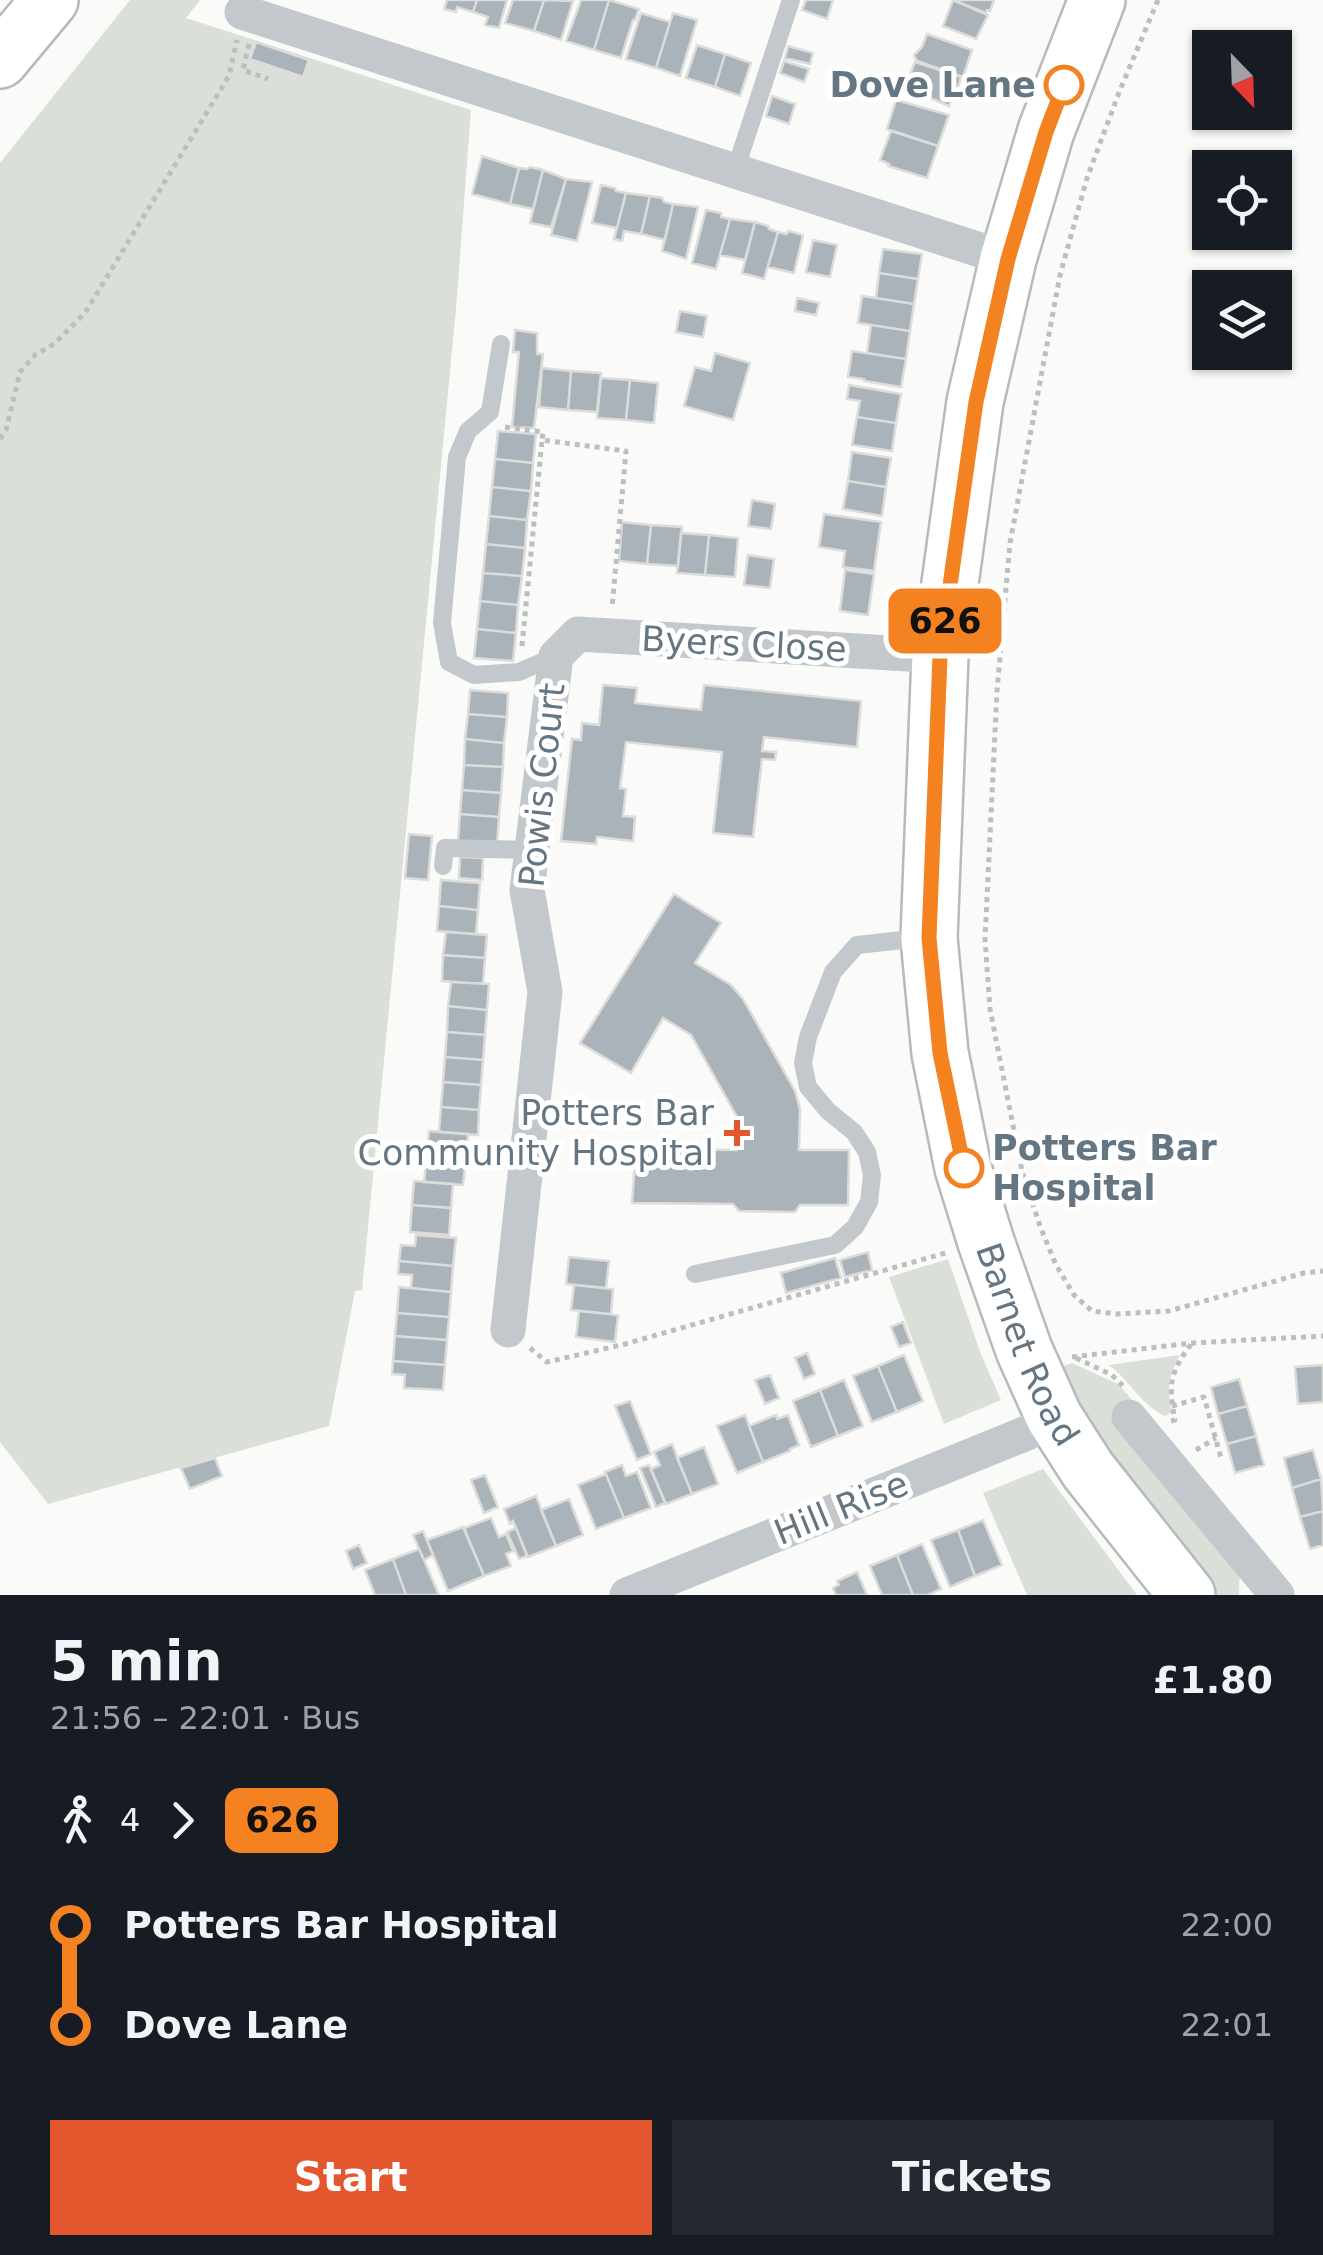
<!DOCTYPE html>
<meta charset="utf-8">
<style>
:root{--surface:#171b24;--page:#242831;--text:#f1f3f6;--muted:#9ea1a6;--accent:#e4572e}
body{margin:0;font-family:"DejaVu Sans",sans-serif;background:var(--page);color:var(--text);height:100vh;display:flex;flex-direction:column;font-size:38px;white-space:nowrap}
*{box-sizing:border-box;margin:0}
p{font-size:32px;color:var(--muted)}
.icon{flex:none;width:55px;height:55px;fill:none;stroke:currentColor;stroke-width:2;stroke-linecap:round;stroke-linejoin:round}
.map{position:relative;height:1595px;overflow:hidden}
.panel{display:flex;flex-direction:column;background:var(--surface);flex:1}
.panel>*{flex:none}
.badge{padding:0 20px;border-radius:15px;font-size:35px;line-height:65px}
.needle{width:65px;rotate:157deg}
.tools{position:absolute;left:1192px;top:30px;display:grid;gap:20px}
.tools a{display:grid;place-items:center;width:100px;height:100px;border-radius:0px;background:var(--surface);box-shadow:0 2px 8px #0004;font-size:50px}
.map>.badge{position:absolute;translate:-50% -50%;box-shadow:0 0 0 5px #fff}
.legs{display:flex;align-items:center;gap:15px;height:110px;padding:0 50px;font-size:32px}
.legs p{margin-inline-start:auto}
.summary{display:flex;align-items:center;justify-content:space-between;height:170px;padding:0 50px}
h1{font-size:55px;font-weight:700;line-height:75px}
.primary-button{display:flex;gap:20px;margin-top:auto;padding:20px 50px}
.primary-button a{flex:1;height:115px;border-radius:0px;background:var(--accent);color:#fff;font-size:40px;font-weight:700;line-height:115px;text-align:center}
.primary-button a+a{background:var(--page);color:var(--text)}
ul{padding:0 50px;list-style:none}
li{display:flex;align-items:center;gap:35px;height:100px;font-size:38px}
li i{display:grid;place-items:center;width:15px;height:100%;margin:0 12px;background:currentColor}
li i::after{content:'';width:25px;height:25px;margin:-12px;border:8px solid;border-radius:50%;background:var(--surface)}
li p{margin-inline-start:auto}
li:first-child i{background:linear-gradient(#0000 50%,currentColor 0)}
li:last-child i{background:linear-gradient(currentColor 50%,#0000 0)}
.map>svg:first-child{display:block}
</style>
<div class="map">
<svg width="1323" height="1595" viewBox="0 0 1323 1595">
<rect width="100%" height="100%" fill="#fafaf8"/>
<path fill="#dadfd7" d="M 130,0 L 200,0 L 186,18 L 471,110 L 456,309 L 362,1290 L 355,1291 L 329,1426 L 48,1504 L 0,1442 L 0,163 Z
M 948,1259 L 980,1352 L 1001,1400 L 944,1424 L 889,1277 Z
M 1180,1355 C 1168,1376 1167,1389 1172,1412 L 1165,1416 C 1141,1405 1130,1381 1109,1365 Z
M 1072,1363 L 1118,1384 L 1128,1395 L 1240,1565 L 1239,1595 L 1216,1595 C 1158,1523 1101,1449 1058,1368 Z
M 1043,1469 L 1137,1595 L 1027,1595 L 983,1493 Z"/>
<path fill="#aab3b9" stroke="#dcdcda" stroke-width="2.5" d="M 447,0 L 477,0 L 473,12 L 457,7 L 456,12 L 444,9 Z
M 477,0 L 507,0 L 499,28 L 485,25 L 488,17 L 473,12 Z
M 513,0 L 544,0 L 534,31 L 505,23 Z
M 544,0 L 573,1 L 561,40 L 534,31 Z
M 581,0 L 609,0 L 594,50 L 566,41 Z
M 609,0 L 639,9 L 635,20 L 633,20 L 621,58 L 594,50 Z
M 806,0 L 833,0 L 827,19 L 802,10 Z
M 953,0 L 994,0 L 990,11 L 987,10 L 986,13 Z
M 953,0 L 988,15 L 976,39 L 943,26 Z
M 641,13 L 670,22 L 656,68 L 626,59 Z
M 673,13 L 697,20 L 680,76 L 656,68 Z
M 927,34 L 972,50 L 963,77 L 917,61 L 914,55 L 922,47 Z
M 256,42 L 309,60 L 303,77 L 250,59 Z
M 697,45 L 725,54 L 715,87 L 686,78 Z
M 788,46 L 813,53 L 810,64 L 785,58 Z
M 725,54 L 751,63 L 740,96 L 715,87 Z
M 784,61 L 809,69 L 804,82 L 780,73 Z
M 915,62 L 961,77 L 956,94 L 954,93 L 949,106 L 916,92 L 918,88 L 906,84 Z
M 772,96 L 795,104 L 789,124 L 766,116 Z
M 896,100 L 949,115 L 938,146 L 887,129 Z
M 891,131 L 938,146 L 927,178 L 888,166 L 889,164 L 880,160 Z
M 482,156 L 519,168 L 510,204 L 472,194 Z
M 530,167 L 543,170 L 533,209 L 510,204 L 519,168 L 527,169 Z
M 543,170 L 566,179 L 551,227 L 530,223 Z
M 566,179 L 592,182 L 577,241 L 551,235 Z
M 601,185 L 615,188 L 616,191 L 626,193 L 617,228 L 592,223 Z
M 626,193 L 650,196 L 641,234 L 624,231 L 622,241 L 614,239 Z
M 650,196 L 662,198 L 664,202 L 673,204 L 665,240 L 641,234 Z
M 673,204 L 698,207 L 686,259 L 662,251 Z
M 706,210 L 721,213 L 721,217 L 730,219 L 716,269 L 692,263 Z
M 730,219 L 755,222 L 745,260 L 720,255 Z
M 755,222 L 768,226 L 769,229 L 778,232 L 764,279 L 742,273 Z
M 789,231 L 803,235 L 794,273 L 768,267 L 778,232 L 786,234 Z
M 813,240 L 837,245 L 830,277 L 806,272 Z
M 883,249 L 922,254 L 918,279 L 879,273 Z
M 879,273 L 918,279 L 914,304 L 876,298 Z
M 862,296 L 914,304 L 910,331 L 858,323 Z
M 797,298 L 819,303 L 816,315 L 795,311 Z
M 680,311 L 707,316 L 703,337 L 676,332 Z
M 871,325 L 910,331 L 906,359 L 867,353 Z
M 515,330 L 537,333 L 537,354 L 543,354 L 534,428 L 512,427 L 519,352 L 513,352 Z
M 852,351 L 906,359 L 901,387 L 864,381 L 864,379 L 848,377 Z
M 715,353 L 750,363 L 733,420 L 684,406 L 695,367 L 711,371 Z
M 542,368 L 571,371 L 568,410 L 539,407 Z
M 571,371 L 601,373 L 597,412 L 568,410 Z
M 601,378 L 630,380 L 626,420 L 597,418 Z
M 630,380 L 658,383 L 654,423 L 626,420 Z
M 849,385 L 901,394 L 896,423 L 857,417 L 860,401 L 847,399 Z
M 857,417 L 896,423 L 892,451 L 852,445 Z
M 498,431 L 536,434 L 533,463 L 495,459 Z
M 852,452 L 891,458 L 886,487 L 848,481 Z
M 495,459 L 533,463 L 531,491 L 492,487 Z
M 848,481 L 886,487 L 882,516 L 843,509 Z
M 492,487 L 531,491 L 527,520 L 489,516 Z
M 752,500 L 775,504 L 771,529 L 748,526 Z
M 824,514 L 881,522 L 874,571 L 843,567 L 845,551 L 819,547 Z
M 489,516 L 527,520 L 525,548 L 486,544 Z
M 622,522 L 651,525 L 647,564 L 619,561 Z
M 651,525 L 682,527 L 678,566 L 647,564 Z
M 681,533 L 709,535 L 705,575 L 677,573 Z
M 709,535 L 738,538 L 735,577 L 705,575 Z
M 486,544 L 525,548 L 522,576 L 483,573 Z
M 748,555 L 774,559 L 770,588 L 744,585 Z
M 845,570 L 874,574 L 868,615 L 840,611 Z
M 483,573 L 522,576 L 518,605 L 480,601 Z
M 480,601 L 518,605 L 516,633 L 477,629 Z
M 477,629 L 516,633 L 513,661 L 474,658 Z
M 603,685 L 637,688 L 635,703 L 701,710 L 704,685 L 861,701 L 857,747 L 764,737 L 762,751 L 776,752 L 775,760 L 762,759 L 753,837 L 713,833 L 722,752 L 626,742 L 620,788 L 626,789 L 623,816 L 635,817 L 633,841 L 597,837 L 596,844 L 561,841 L 572,739 L 581,740 L 582,723 L 599,725 Z
M 470,690 L 508,693 L 507,717 L 468,714 Z
M 468,714 L 507,717 L 504,743 L 465,739 Z
M 465,739 L 504,743 L 503,767 L 464,765 Z
M 464,765 L 503,767 L 501,793 L 462,790 Z
M 462,790 L 501,793 L 499,817 L 460,814 Z
M 460,814 L 499,817 L 497,844 L 458,841 Z
M 409,834 L 432,836 L 428,880 L 405,878 Z
M 460,857 L 483,858 L 482,880 L 459,878 Z
M 441,880 L 480,883 L 478,910 L 439,906 Z
M 674,894 L 721,923 L 695,963 L 731,985 L 743,999 L 795,1091 L 800,1109 L 799,1150 L 849,1150 L 848,1205 L 800,1205 L 795,1212 L 739,1211 L 733,1204 L 632,1203 L 636,1149 L 737,1150 L 736,1115 L 691,1035 L 663,1018 L 631,1073 L 580,1043 Z
M 439,906 L 478,910 L 476,934 L 437,931 Z
M 446,932 L 487,935 L 485,958 L 443,955 Z
M 443,955 L 485,958 L 483,984 L 442,981 Z
M 451,982 L 489,984 L 487,1010 L 448,1006 Z
M 448,1006 L 487,1010 L 485,1035 L 447,1032 Z
M 447,1032 L 485,1035 L 483,1060 L 445,1057 Z
M 445,1057 L 483,1060 L 481,1085 L 443,1082 Z
M 443,1082 L 481,1085 L 479,1110 L 441,1107 Z
M 441,1107 L 479,1110 L 478,1135 L 439,1132 Z
M 429,1131 L 468,1134 L 466,1158 L 427,1155 Z
M 427,1155 L 466,1158 L 463,1185 L 424,1182 Z
M 414,1181 L 453,1184 L 451,1208 L 412,1205 Z
M 412,1205 L 451,1208 L 449,1235 L 410,1232 Z
M 416,1235 L 456,1238 L 453,1266 L 399,1261 L 401,1245 L 415,1246 Z
M 868,1252 L 872,1270 L 845,1277 L 840,1260 Z
M 569,1257 L 609,1261 L 606,1288 L 566,1284 Z
M 835,1258 L 841,1278 L 786,1293 L 781,1273 Z
M 399,1261 L 453,1266 L 451,1292 L 411,1288 L 412,1275 L 398,1274 Z
M 574,1285 L 613,1289 L 611,1314 L 571,1310 Z
M 399,1287 L 451,1292 L 449,1317 L 397,1313 Z
M 579,1311 L 618,1315 L 615,1342 L 576,1337 Z
M 397,1313 L 449,1317 L 447,1340 L 395,1336 Z
M 903,1322 L 911,1343 L 899,1347 L 891,1327 Z
M 395,1336 L 447,1340 L 445,1365 L 393,1361 Z
M 807,1353 L 815,1374 L 804,1379 L 795,1358 Z
M 904,1355 L 923,1401 L 897,1412 L 878,1366 Z
M 393,1361 L 445,1365 L 443,1390 L 404,1388 L 405,1375 L 392,1374 Z
M 1323,1365 L 1323,1402 L 1298,1404 L 1295,1367 Z
M 878,1366 L 897,1412 L 872,1422 L 853,1376 Z
M 770,1375 L 779,1398 L 765,1404 L 755,1380 Z
M 1239,1379 L 1247,1406 L 1218,1414 L 1211,1387 Z
M 844,1380 L 863,1426 L 838,1436 L 820,1390 Z
M 820,1390 L 838,1436 L 811,1447 L 793,1401 Z
M 630,1401 L 651,1454 L 637,1460 L 615,1406 Z
M 1247,1406 L 1256,1436 L 1227,1444 L 1218,1414 Z
M 745,1415 L 763,1462 L 737,1473 L 717,1426 Z
M 776,1415 L 777,1419 L 788,1415 L 799,1445 L 790,1449 L 790,1451 L 763,1462 L 749,1426 Z
M 1256,1436 L 1264,1465 L 1235,1473 L 1227,1444 Z
M 672,1444 L 692,1494 L 666,1504 L 651,1469 L 660,1465 L 654,1452 Z
M 704,1447 L 718,1484 L 692,1494 L 677,1458 Z
M 1313,1450 L 1321,1479 L 1292,1488 L 1284,1458 Z
M 215,1458 L 222,1476 L 190,1489 L 181,1468 Z
M 622,1465 L 626,1476 L 637,1472 L 651,1508 L 624,1518 L 605,1472 Z
M 649,1465 L 665,1503 L 656,1507 L 640,1468 Z
M 606,1474 L 624,1518 L 596,1529 L 578,1485 Z
M 485,1475 L 498,1507 L 484,1513 L 471,1480 Z
M 1321,1479 L 1323,1511 L 1300,1517 L 1292,1488 Z
M 536,1496 L 556,1546 L 528,1557 L 513,1521 L 510,1524 L 504,1509 Z
M 569,1499 L 583,1535 L 556,1546 L 541,1510 Z
M 1323,1511 L 1323,1545 L 1310,1549 L 1300,1517 Z
M 491,1518 L 499,1537 L 506,1534 L 513,1551 L 506,1554 L 511,1566 L 484,1576 L 464,1528 Z
M 983,1520 L 1002,1565 L 975,1576 L 958,1530 Z
M 463,1527 L 484,1576 L 448,1591 L 427,1540 Z
M 516,1528 L 527,1556 L 519,1559 L 507,1532 Z
M 958,1530 L 975,1576 L 950,1587 L 931,1540 Z
M 423,1531 L 433,1555 L 424,1560 L 413,1535 Z
M 922,1544 L 941,1589 L 928,1595 L 913,1595 L 897,1555 Z
M 359,1545 L 367,1563 L 353,1569 L 346,1551 Z
M 419,1549 L 424,1560 L 439,1595 L 406,1595 L 393,1559 Z
M 897,1555 L 913,1595 L 882,1595 L 870,1566 Z
M 393,1559 L 406,1595 L 375,1595 L 365,1570 Z
M 857,1572 L 867,1595 L 836,1595 L 833,1588 L 839,1585 L 837,1581 Z"/>
<g fill="none" stroke-linecap="round" stroke-linejoin="round">
<g stroke="#b5babe" stroke-width="60">
<g id="primary">
<path id="s1" d="M 1097,0 L 1046,131 L 1008,259 L 975,402 L 940,656 L 929,938 L 940,1053 L 963,1168 L 986,1242 L 1024,1350 L 1054,1417 L 1088,1470 L 1187,1595"/>
</g>
</g>
<g stroke="#b4b9bd" stroke-width="60">
<path id="motorway" d="M 0,60 L 50,0"/>
</g>
<path stroke="#bbbfc2" stroke-width="5" stroke-dasharray="5 5" stroke-linecap="butt" d="M 1158,0 L 1120,90 L 1087,178 L 1060,275 L 1010,543 L 997,691 L 985,939 L 990,1009 L 1022,1171 L 1040,1226 L 1056,1265 L 1074,1295 L 1092,1311 L 1116,1314 L 1169,1311 L 1304,1273 L 1323,1271
M 249,44 L 243,70 L 268,79
M 505,427 L 543,432 L 542,440
M 0,439 L 6,430 L 20,372 L 35,355 L 54,344 L 85,313 L 229,76 L 237,40
M 522,646 L 542,440 L 626,451 L 612,608
M 530,1348 L 547,1362 L 625,1344 L 949,1252
M 1072,1357 L 1192,1343 L 1323,1336
M 1076,1358 L 1112,1375 L 1125,1388
M 1172,1406 L 1204,1397 L 1221,1458
M 1171,1421 L 1175,1420 C 1168,1384 1170,1372 1192,1343
M 1196,1450 L 1216,1438"/>
<path stroke="#c3c8cc" stroke-width="18" d="M 735,171 L 791,0
M 501,344 L 490,412 L 468,431 L 457,457 L 442,623 L 449,662 L 474,675 L 519,672 L 556,656
M 443,866 L 445,848 L 532,850
M 695,1274 L 835,1245 L 855,1227 L 869,1202 L 872,1175 L 867,1152 L 854,1132 L 828,1111 L 808,1087 L 803,1063 L 808,1037 L 833,972 L 857,945 L 921,938"/>
<path stroke="#c3c8cc" stroke-width="35" d="M 242,12 L 1008,259
M 508,1330 L 545,992 L 527,890 L 556,656 L 578,634 L 940,656
M 1129,1417 L 1277,1595
M 627,1595 L 1027,1433 L 1054,1417"/>
<use href="#primary" stroke="#fff" stroke-width="55"/>
<use href="#motorway" stroke="#fff" stroke-width="55"/>
</g>
<g fill="none" stroke-linecap="round" stroke-linejoin="round">
<g stroke="#fff" stroke-width="22">
<path id="line-1" d="M 964,1168 L 940,1053 L 929,938 L 940,656 L 976,402 L 1008,259 L 1046,132 L 1064,85"/>
</g>
<use href="#line-1" stroke="#f58220" stroke-width="15"/>
</g>
<g fill="#fff" stroke="#f58220" stroke-width="5">
<circle cx="1064" cy="85" r="18"/>
<circle cx="964" cy="1168" r="18"/>
</g>
<path fill="#e4572e" stroke="#fff" stroke-width="4" d="M732 1118h10v10h10v10h-10v10h-10v-10h-10v-10h10z"/>
<g text-anchor="middle" dominant-baseline="central" stroke-width="10" stroke-linejoin="round" paint-order="stroke">
<g font-size="35" font-weight="bold" fill="#657683" stroke="#fff" text-anchor="end">
<text x="1036" y="85">Dove Lane</text>
<text x="992" y="1148" text-anchor="start">Potters Bar<tspan x="992" dy="40">Hospital</tspan></text>
</g>
<g font-size="35" fill="#657683" stroke="#fff">
<text transform="translate(744 644) rotate(3)">Byers Close</text>
<text transform="translate(542 785) rotate(-84)">Powis Court</text>
<text stroke="none"><textPath href="#s1" startOffset="1380">Barnet Road</textPath></text>
<text transform="translate(841 1508) rotate(-22)">Hill Rise</text>
</g>
<g font-size="35" fill="#657683" stroke="#fff" text-anchor="end">
<text x="714" y="1113">Potters Bar<tspan x="714" dy="40">Community Hospital</tspan></text>
</g>
</g>
</svg>
<div class="tools">
<a><svg class="needle" viewBox="-14 -14 28 28"><path d="M0-13l5 13h-10z" fill="#e53935"/><path d="M0 13l5-13h-10z" fill="#9ea1a6"/></svg></a>
<a><svg class="icon" aria-label="locate" viewBox="0 0 24 24"><circle cx="12" cy="12" r="6"/><path d="M12 2v4M12 18v4M2 12h4M18 12h4"/></svg></a>
<a><svg class="icon" aria-label="layers" viewBox="0 0 24 24"><path d="M12 4l9 5-9 5-9-5zM3 14l9 5 9-5"/></svg></a>
</div>
<b class="badge" style="left:945px;top:621px;background:#f58220;color:#111">626</b>
</div>
<section class="panel">
<div class="summary"><div><h1>5 min</h1><p>21:56 – 22:01 · Bus</p></div><b>£1.80</b></div>
<div class="legs"><svg class="icon" aria-label="walk" viewBox="0 0 24 24"><circle cx="13" cy="4" r="2"/><path d="M13 8l-2 6 4 7M11 14l-3 7M7 12l3-4h3l4 4"/></svg>4<svg class="icon" aria-label="forward" viewBox="0 0 24 24"><path d="M9 5l7 7-7 7"/></svg><b class="badge" style="background:#f58220;color:#111">626</b></div>
<ul>
<li><i style="color:#f58220"></i><b>Potters Bar Hospital</b><p>22:00</p></li>
<li><i style="color:#f58220"></i><b>Dove Lane</b><p>22:01</p></li>
</ul>
<div class="primary-button"><a>Start</a><a>Tickets</a></div>
</section>
